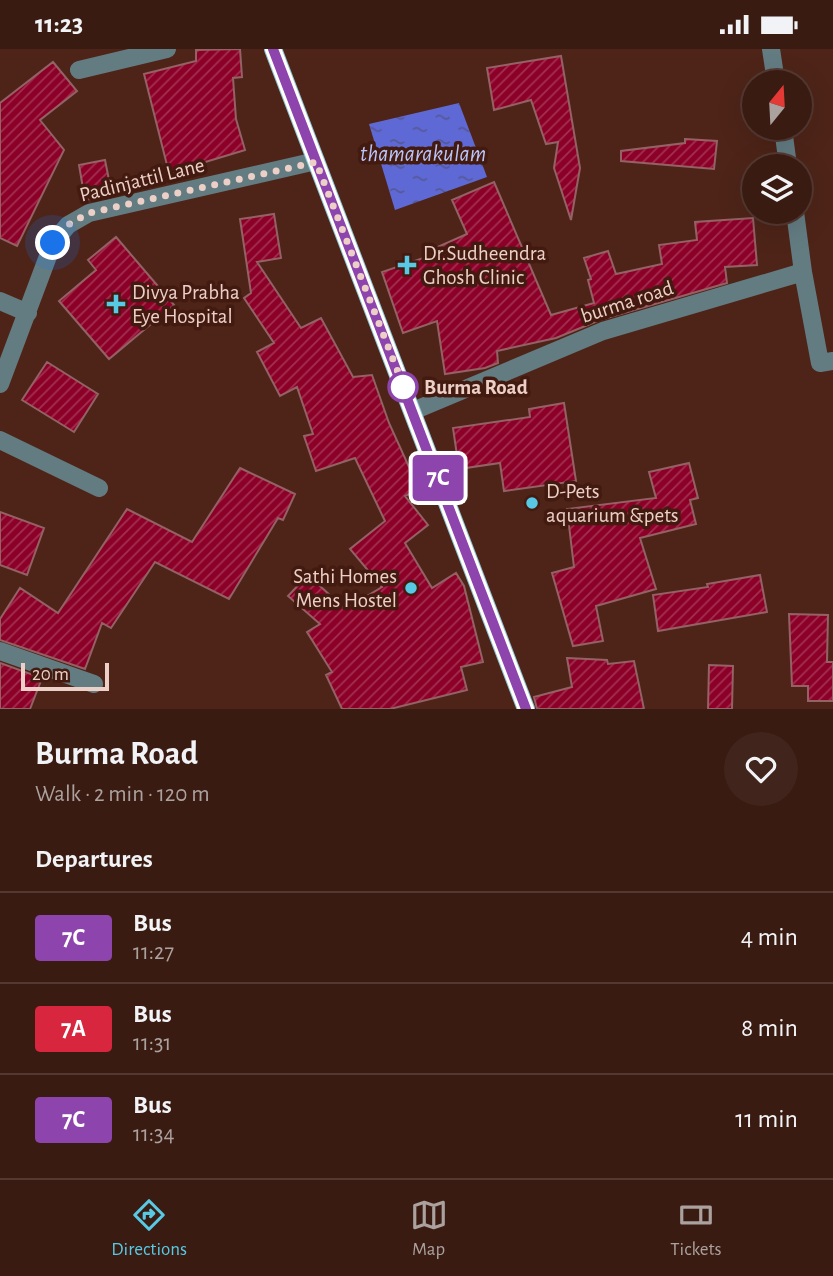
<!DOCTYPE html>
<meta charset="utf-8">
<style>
:root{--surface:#3a1b12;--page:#41241b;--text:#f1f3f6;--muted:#aba19f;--line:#543932;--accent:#58c9e4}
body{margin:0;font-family:"Alegreya Sans",sans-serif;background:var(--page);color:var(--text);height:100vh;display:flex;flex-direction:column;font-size:26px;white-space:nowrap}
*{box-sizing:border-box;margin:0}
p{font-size:23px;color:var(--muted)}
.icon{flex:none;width:38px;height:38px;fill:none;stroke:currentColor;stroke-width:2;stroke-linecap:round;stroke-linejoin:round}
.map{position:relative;height:660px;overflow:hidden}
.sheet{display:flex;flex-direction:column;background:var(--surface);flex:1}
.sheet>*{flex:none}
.badge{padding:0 14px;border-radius:5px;font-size:24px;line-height:46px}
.needle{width:46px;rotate:18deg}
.fabs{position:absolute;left:742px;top:21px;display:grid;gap:14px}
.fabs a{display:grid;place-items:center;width:70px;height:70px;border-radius:50%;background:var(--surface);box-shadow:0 7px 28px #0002,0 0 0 2px var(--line);font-size:35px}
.scale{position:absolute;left:21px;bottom:18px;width:88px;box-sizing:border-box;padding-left:7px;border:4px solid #ecd0c8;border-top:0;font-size:19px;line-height:24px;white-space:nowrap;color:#ecd0c8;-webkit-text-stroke:5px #431a0f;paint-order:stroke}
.you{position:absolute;width:35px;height:35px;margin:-18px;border:5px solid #fff;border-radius:50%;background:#1a73e8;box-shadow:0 0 0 10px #1a73e833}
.map>.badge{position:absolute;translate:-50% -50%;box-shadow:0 0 0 4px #fff}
h2{padding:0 35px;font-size:26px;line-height:63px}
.round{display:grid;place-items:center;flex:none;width:74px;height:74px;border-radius:37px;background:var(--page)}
.headline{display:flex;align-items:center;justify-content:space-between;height:119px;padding:0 35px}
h1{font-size:33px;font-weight:700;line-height:52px}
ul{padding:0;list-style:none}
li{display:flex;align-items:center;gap:21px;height:91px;padding:0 35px;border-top:2px solid var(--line)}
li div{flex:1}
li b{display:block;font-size:26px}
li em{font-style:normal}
li .badge{min-width:77px;font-weight:700;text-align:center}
.status{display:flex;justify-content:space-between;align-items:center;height:49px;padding:0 35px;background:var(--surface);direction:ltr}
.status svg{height:19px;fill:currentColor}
.tabs{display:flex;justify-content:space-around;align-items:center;height:98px;border-top:2px solid var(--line);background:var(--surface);font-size:19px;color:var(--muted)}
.tabs a{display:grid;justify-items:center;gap:4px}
.tabs .current{color:var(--accent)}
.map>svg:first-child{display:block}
</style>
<div class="status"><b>11:23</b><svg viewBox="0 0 49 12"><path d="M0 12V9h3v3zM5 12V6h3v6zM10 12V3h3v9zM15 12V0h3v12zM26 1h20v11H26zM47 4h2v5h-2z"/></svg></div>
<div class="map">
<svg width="833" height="660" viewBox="0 0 833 660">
<defs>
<pattern id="water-ripples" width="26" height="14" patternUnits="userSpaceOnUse" patternTransform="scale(1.75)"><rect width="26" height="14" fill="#5f69d5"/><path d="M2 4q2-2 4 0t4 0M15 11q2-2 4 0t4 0" fill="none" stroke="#555898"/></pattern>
<pattern id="building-hatch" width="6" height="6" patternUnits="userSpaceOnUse" patternTransform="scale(1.75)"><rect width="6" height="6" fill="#8c0028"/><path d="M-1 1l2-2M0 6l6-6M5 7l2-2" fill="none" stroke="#a23050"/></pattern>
</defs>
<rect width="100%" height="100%" fill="#4e2418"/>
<path fill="url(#water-ripples)" d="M 459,54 L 487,128 L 395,161 L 369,75 Z"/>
<path fill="url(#building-hatch)" stroke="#946164" stroke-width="2" d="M 240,0 L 242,28 L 233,29 L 236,70 L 245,101 L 169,124 L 144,25 L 196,12 L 196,1 Z
M 561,7 L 580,119 L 571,171 L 554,119 L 558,93 L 546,95 L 531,51 L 494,61 L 487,19 Z
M 53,13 L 77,42 L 40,71 L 64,101 L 17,197 L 0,189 L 0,54 Z
M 685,90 L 717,92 L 714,120 L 621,112 L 621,102 L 685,94 Z
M 105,111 L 112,146 L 85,151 L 79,116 Z
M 494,133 L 551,266 L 594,254 L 588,231 L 591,230 L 584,209 L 608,202 L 616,225 L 662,215 L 659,196 L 697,191 L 695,173 L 753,169 L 757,216 L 725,218 L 727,234 L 600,271 L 556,289 L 497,302 L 498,314 L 485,319 L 445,325 L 437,272 L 403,284 L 382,223 L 435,205 L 433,200 L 467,185 L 452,151 Z
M 274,165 L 281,209 L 257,213 L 301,279 L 321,269 L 353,328 L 372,326 L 389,374 L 419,440 L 405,447 L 428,476 L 405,494 L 432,539 L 456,524 L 464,537 L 483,613 L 461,618 L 467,641 L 390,660 L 342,660 L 326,626 L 332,623 L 307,583 L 320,575 L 288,547 L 308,526 L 345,560 L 382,538 L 350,500 L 385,472 L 355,409 L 316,422 L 304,387 L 313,385 L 297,338 L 280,347 L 257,303 L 274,294 L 244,249 L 251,244 L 240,170 Z
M 116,188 L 174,256 L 109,310 L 59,252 L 96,221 L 88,211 Z
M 47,313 L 98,345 L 74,383 L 22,351 Z
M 564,354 L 576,432 L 504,442 L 500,414 L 459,420 L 453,379 L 530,368 L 529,360 Z
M 689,414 L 698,449 L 690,451 L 696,475 L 640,489 L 656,540 L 596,557 L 603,592 L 573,597 L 552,524 L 574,518 L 567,460 L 656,449 L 649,423 Z
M 240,419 L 295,445 L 283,471 L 278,469 L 229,550 L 155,513 L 111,579 L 102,574 L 85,620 L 0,591 L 0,570 L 20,539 L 58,564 L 127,460 L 192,493 Z
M 0,463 L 44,479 L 27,526 L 0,516 Z
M 760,526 L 767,563 L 658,582 L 653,546 L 708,538 L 707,535 Z
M 789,565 L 828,566 L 827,613 L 833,613 L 833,652 L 808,652 L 808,637 L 792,637 Z
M 567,609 L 607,611 L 608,615 L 634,612 L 644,660 L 537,660 L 534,648 L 572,638 Z
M 0,614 L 42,629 L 30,660 L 0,660 Z
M 709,616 L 733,617 L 732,660 L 708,660 Z"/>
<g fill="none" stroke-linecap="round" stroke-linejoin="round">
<path stroke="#637c82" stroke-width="18" d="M 771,0 L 776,33
M 79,21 L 167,0
M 783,79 L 788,117
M 803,223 L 820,314 L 833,312
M 0,252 L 28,264
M 0,335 L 53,194 L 68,176 L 89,164 L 316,112
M 413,362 L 603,282 L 803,223 L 795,163
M 0,391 L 99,439
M 0,602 L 94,635"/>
<path stroke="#92c5d3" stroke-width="18" d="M 273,0 L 526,660"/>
</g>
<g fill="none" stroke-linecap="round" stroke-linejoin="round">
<g stroke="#fff" stroke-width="16">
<path id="line" d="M 273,0 L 526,660"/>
</g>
<use href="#line" stroke="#8e44ad" stroke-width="10"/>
<path stroke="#ecd0c8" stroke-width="7" stroke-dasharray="0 12.6" d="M 53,194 L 68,176 L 89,164 L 316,113 L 405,341 L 403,338"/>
</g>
<g fill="#58c9e4" stroke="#431a0f" stroke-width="2.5">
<path d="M403.5 205.5h7v7h7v7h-7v7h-7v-7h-7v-7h7z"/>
<path d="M112.5 244.5h7v7h7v7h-7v7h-7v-7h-7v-7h7z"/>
<circle cx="532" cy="454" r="7"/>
<circle cx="411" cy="539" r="7"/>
</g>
<circle fill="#fff" stroke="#8e44ad" stroke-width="3.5" cx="403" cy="338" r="14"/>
<g text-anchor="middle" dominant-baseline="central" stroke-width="7" stroke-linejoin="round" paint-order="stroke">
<g font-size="21" fill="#ecd0c8" stroke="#431a0f">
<text transform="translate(142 131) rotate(-14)">Padinjattil Lane</text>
<text transform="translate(627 253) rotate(-18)">burma road</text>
</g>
<g font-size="21" fill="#ecd0c8" stroke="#431a0f" text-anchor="start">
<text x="423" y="204">Dr.Sudheendra<tspan x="423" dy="24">Ghosh Clinic</tspan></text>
<text x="132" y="243">Divya Prabha<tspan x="132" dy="24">Eye Hospital</tspan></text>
<text x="546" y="442">D-Pets<tspan x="546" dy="24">aquarium &amp;pets</tspan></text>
<text x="397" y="527" text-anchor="end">Sathi Homes<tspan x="397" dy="24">Mens Hostel</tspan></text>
</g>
<g font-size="21" font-weight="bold" fill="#ecd0c8" stroke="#431a0f" text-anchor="start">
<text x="424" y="338">Burma Road</text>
</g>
<g font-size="23" font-style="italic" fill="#b9c4fa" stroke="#431a0f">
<text x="423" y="105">thamarakulam</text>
</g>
</g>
</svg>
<div class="fabs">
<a><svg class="needle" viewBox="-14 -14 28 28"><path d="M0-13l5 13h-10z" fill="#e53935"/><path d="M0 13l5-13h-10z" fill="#aba19f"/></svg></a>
<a><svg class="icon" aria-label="layers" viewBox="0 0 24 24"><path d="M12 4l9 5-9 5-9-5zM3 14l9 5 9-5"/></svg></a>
</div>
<div class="scale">20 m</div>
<div class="you" style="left:53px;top:194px"></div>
<b class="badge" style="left:438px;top:429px;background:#8e44ad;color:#fff">7C</b>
</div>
<section class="sheet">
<div class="headline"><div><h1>Burma Road</h1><p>Walk · 2 min · 120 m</p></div><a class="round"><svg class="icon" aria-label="heart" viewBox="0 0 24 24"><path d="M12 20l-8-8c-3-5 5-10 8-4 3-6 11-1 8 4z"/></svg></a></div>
<h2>Departures</h2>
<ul>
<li><span class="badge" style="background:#8e44ad;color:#fff">7C</span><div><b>Bus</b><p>11:27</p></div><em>4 min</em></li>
<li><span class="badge" style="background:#d7263d;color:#fff">7A</span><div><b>Bus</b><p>11:31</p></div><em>8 min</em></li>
<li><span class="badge" style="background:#8e44ad;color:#fff">7C</span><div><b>Bus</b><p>11:34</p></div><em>11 min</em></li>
</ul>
</section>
<nav class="tabs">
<a class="current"><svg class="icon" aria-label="directions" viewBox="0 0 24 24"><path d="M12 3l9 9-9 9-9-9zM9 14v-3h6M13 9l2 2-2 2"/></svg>Directions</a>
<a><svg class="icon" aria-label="map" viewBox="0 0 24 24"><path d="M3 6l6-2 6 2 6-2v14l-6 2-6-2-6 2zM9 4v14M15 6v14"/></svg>Map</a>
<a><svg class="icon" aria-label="tickets" viewBox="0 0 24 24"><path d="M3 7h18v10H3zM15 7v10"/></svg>Tickets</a>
</nav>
